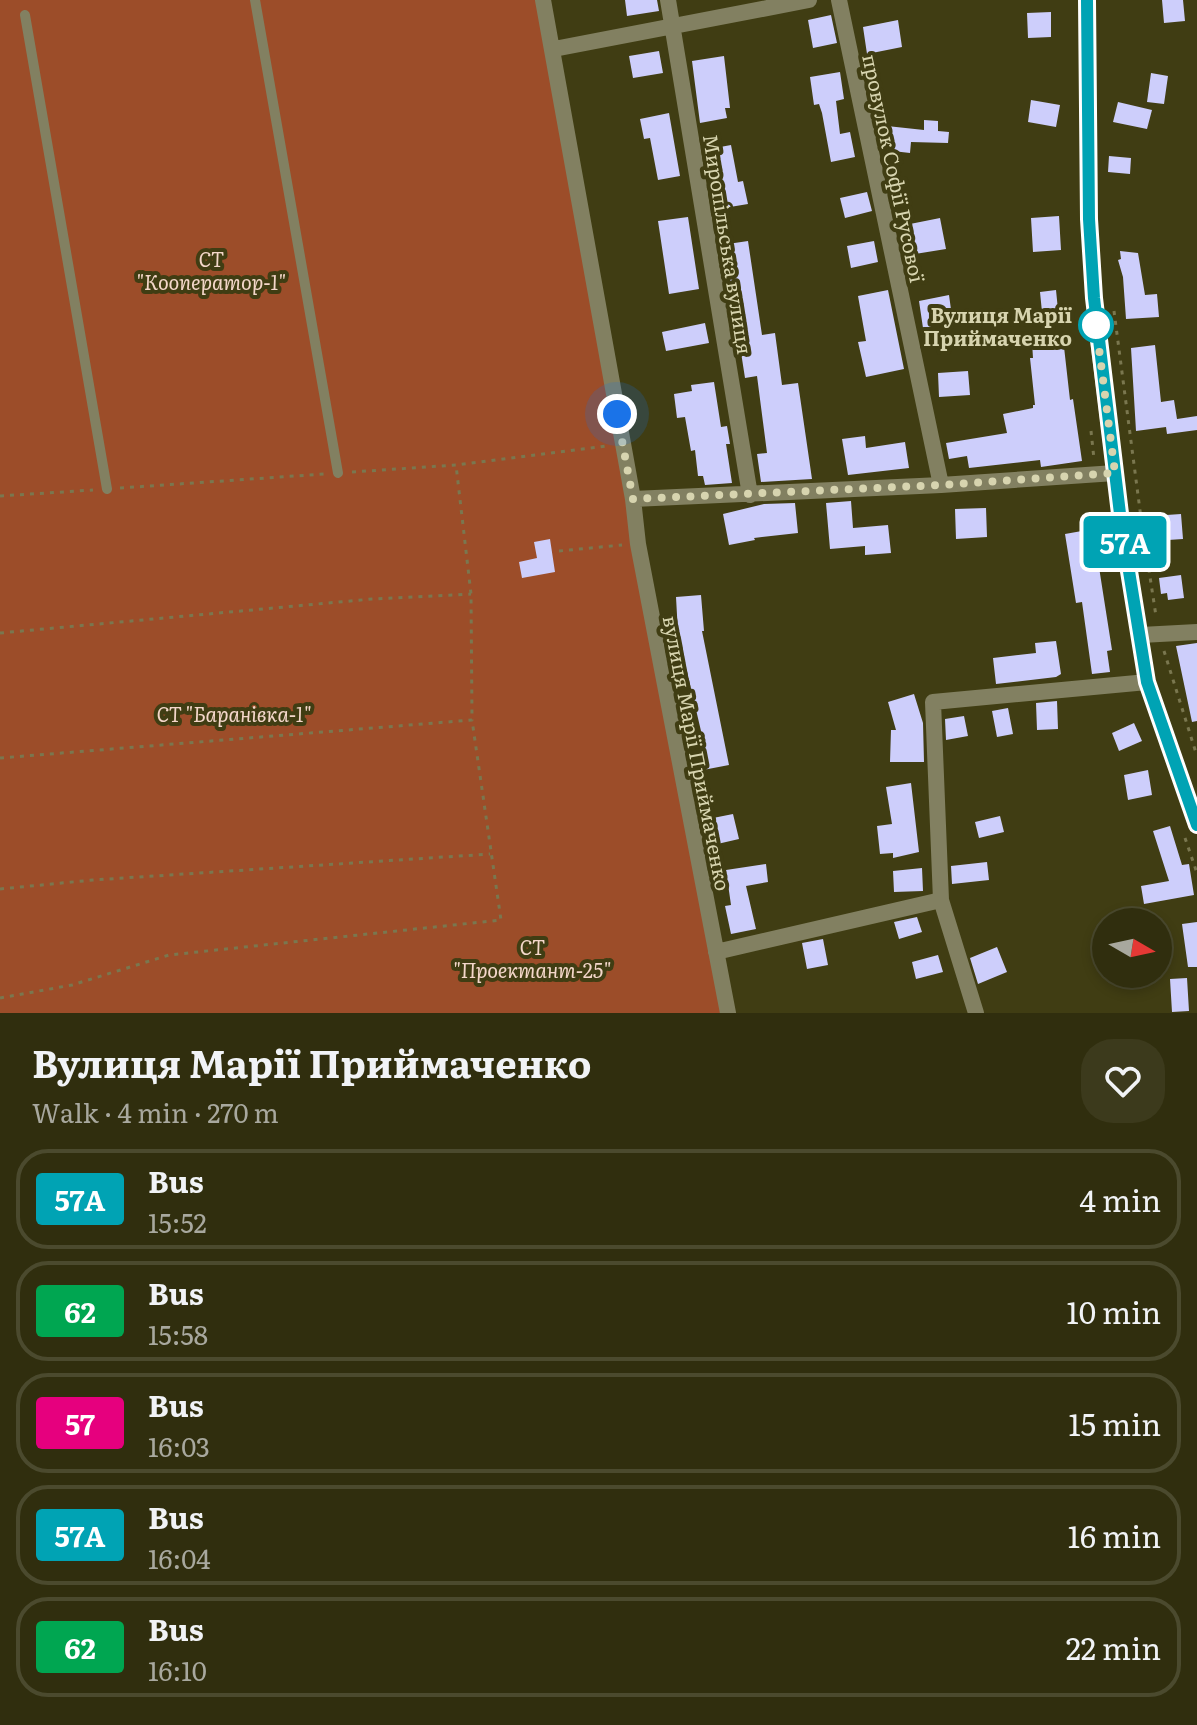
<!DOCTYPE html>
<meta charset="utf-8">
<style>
:root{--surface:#302e0e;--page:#3c3a1c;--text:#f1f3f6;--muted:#a8a89e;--line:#4b4a2e}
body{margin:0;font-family:Literata,serif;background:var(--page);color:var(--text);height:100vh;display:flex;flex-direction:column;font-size:30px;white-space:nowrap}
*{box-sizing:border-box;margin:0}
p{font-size:26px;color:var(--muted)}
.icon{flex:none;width:44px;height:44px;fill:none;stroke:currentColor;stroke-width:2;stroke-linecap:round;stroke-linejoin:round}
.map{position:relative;height:1013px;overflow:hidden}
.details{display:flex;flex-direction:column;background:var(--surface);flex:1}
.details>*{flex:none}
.badge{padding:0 16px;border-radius:6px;font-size:28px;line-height:52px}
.needle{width:52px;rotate:99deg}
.tools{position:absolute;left:1092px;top:908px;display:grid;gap:16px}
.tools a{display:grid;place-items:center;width:80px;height:80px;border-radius:50%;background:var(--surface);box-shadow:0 4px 12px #0003,0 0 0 2px var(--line);font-size:40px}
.you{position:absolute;width:40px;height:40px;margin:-20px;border:6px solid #fff;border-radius:50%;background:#1a73e8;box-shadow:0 0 0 12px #1a73e833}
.map>.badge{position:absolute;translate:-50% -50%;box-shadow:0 0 0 4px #fff}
.round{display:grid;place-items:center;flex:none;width:84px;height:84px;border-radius:32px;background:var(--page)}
.summary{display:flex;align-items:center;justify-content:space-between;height:136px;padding:0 32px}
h1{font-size:38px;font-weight:700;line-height:60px}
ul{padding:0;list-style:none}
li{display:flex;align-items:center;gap:24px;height:100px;margin:0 16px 12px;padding:0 16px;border:4px solid var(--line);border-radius:32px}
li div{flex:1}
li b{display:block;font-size:30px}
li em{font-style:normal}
li .badge{min-width:88px;font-weight:700;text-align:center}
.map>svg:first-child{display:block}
</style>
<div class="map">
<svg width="1197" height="1013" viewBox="0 0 1197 1013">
<rect width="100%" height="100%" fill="#403d13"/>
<path fill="#9c4d29" d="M 0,0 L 543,0 L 728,1013 L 0,1013 Z"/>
<path fill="#cdcefb" d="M 625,0 L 657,0 L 659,11 L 627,16 Z
M 1162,0 L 1183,0 L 1185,21 L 1164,23 Z
M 1051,12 L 1051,37 L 1028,38 L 1027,13 Z
M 831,15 L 837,43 L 813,48 L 808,20 Z
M 898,20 L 902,47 L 867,54 L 863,27 Z
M 659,51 L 663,73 L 633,78 L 629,56 Z
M 724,56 L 730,108 L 725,108 L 727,118 L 700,123 L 692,61 Z
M 840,72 L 844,99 L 836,101 L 840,134 L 850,132 L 855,157 L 831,162 L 822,113 L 819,104 L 814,105 L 810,77 Z
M 1151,73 L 1168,76 L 1164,104 L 1147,102 Z
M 1031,100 L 1060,105 L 1056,127 L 1028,122 Z
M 1118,102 L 1152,110 L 1147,129 L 1113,122 Z
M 669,113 L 680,176 L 658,180 L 650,138 L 644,139 L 640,119 Z
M 924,120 L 938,121 L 938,131 L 949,132 L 948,143 L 911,142 L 910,153 L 884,150 L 887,126 L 924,130 Z
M 731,145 L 738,182 L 743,181 L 748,204 L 718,209 L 704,150 Z
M 1109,156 L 1131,158 L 1130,174 L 1108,172 Z
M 867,192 L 872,211 L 845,218 L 840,198 Z
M 1059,216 L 1061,250 L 1033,252 L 1031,218 Z
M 688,217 L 699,289 L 669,294 L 658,221 Z
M 940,218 L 946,249 L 915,254 L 910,224 Z
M 748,241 L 762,335 L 775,333 L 782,385 L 798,383 L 812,479 L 761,482 L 757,454 L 767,453 L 757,376 L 745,378 L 728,269 L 725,269 L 721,245 Z
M 874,241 L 878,262 L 851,268 L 847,246 Z
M 1120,251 L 1138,253 L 1145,295 L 1157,294 L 1159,317 L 1126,319 L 1123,277 L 1118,260 L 1121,259 Z
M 888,290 L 904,369 L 866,377 L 858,342 L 866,341 L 858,296 Z
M 1056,290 L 1058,310 L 1042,312 L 1040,292 Z
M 949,295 L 953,324 L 923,328 L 919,301 Z
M 705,323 L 709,343 L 666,351 L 662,332 Z
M 1063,338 L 1070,400 L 1073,399 L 1082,461 L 1041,467 L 1040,460 L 969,468 L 967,456 L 949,459 L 946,443 L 1007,433 L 1003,414 L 1033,408 L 1033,405 L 1035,405 L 1030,358 L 1033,358 L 1032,342 Z
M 1155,345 L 1161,402 L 1174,400 L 1177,419 L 1197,416 L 1197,430 L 1167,434 L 1166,427 L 1136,431 L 1131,348 Z
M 968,371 L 970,395 L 939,397 L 938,373 Z
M 714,382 L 721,427 L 727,426 L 730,444 L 726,444 L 732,483 L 705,485 L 703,476 L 698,476 L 695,450 L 691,451 L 685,417 L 677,418 L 674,394 L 692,391 L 691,385 Z
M 865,436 L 866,448 L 905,442 L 909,468 L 848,475 L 842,439 Z
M 851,501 L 853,528 L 888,525 L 891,553 L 865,555 L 865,546 L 830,549 L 826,503 Z
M 795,503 L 798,533 L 754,538 L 755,540 L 729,545 L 723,514 L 764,504 Z
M 986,508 L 987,537 L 956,539 L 955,509 Z
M 1181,514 L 1183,539 L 1153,541 L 1152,516 Z
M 1093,529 L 1112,650 L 1107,651 L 1110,672 L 1092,674 L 1082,602 L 1076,603 L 1065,534 Z
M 550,539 L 555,572 L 522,578 L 519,562 L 537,558 L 534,542 Z
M 1181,575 L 1184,598 L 1168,600 L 1167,593 L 1161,594 L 1159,578 Z
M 701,595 L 704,631 L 702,631 L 729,765 L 703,770 L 699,749 L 705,748 L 678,633 L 676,597 Z
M 1056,641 L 1061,674 L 1056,677 L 996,684 L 993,658 L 1036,653 L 1035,643 Z
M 1197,643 L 1197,721 L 1192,722 L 1176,646 Z
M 914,694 L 923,723 L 924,762 L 890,762 L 891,730 L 896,730 L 888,702 Z
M 1057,701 L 1058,729 L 1037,730 L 1036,703 Z
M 1008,708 L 1013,734 L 997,737 L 992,711 Z
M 964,716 L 968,736 L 946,740 L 945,719 Z
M 1134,723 L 1142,741 L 1119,751 L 1112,733 Z
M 1148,770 L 1152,795 L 1128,800 L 1124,775 Z
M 911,783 L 919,852 L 893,858 L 893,853 L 880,854 L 877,826 L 892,824 L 886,787 Z
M 733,814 L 739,839 L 713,845 L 708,819 Z
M 1000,816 L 1004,832 L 979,838 L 975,822 Z
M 1170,826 L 1182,865 L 1189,864 L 1194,895 L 1144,904 L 1141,886 L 1169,881 L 1153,831 Z
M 987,862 L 989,880 L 952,884 L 951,866 Z
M 766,864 L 768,882 L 746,886 L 756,929 L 731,934 L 725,906 L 731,905 L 726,870 Z
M 922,868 L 923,891 L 894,892 L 893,871 Z
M 917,917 L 922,932 L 899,939 L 894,922 Z
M 1197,922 L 1197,967 L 1188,967 L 1182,924 Z
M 823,939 L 828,965 L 807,969 L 802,943 Z
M 997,947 L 1007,972 L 978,984 L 970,958 Z
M 938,955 L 943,972 L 916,979 L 912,962 Z
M 1187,978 L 1189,1011 L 1172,1012 L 1170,979 Z"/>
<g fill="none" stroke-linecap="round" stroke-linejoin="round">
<path stroke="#7a774f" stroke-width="3" stroke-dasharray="4 6" stroke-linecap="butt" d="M 1114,311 L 1141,518 L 1156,616
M 1091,431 L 1094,459
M 352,472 L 456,465 L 607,446
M 120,488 L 324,474
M 0,496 L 93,490
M 559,551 L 622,545
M 0,633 L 372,599 L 471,594
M 1164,651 L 1197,756
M 0,758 L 472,720 L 471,594 L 456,465
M 1185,838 L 1197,873
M 0,889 L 93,880 L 490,854
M 0,998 L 72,985 L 169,955 L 501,920 L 472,720"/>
<path stroke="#828061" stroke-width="10" d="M 255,0 L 338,473
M 25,15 L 107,489"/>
<path stroke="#828061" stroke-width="16" d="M 543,0 L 633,499 L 638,544 L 728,1013
M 668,0 L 750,495
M 839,0 L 941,485
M 554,49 L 809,0
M 633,499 L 941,485 L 1115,473
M 1141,635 L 1197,632
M 716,952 L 941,900
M 976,1013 L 941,900 L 933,702 L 1147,682"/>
<path stroke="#aaa674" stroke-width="16" d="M 1087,0 L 1089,219 L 1096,324 L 1121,522 L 1147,682 L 1197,825"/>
</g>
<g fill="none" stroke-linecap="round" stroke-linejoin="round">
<g stroke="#fff" stroke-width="18">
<path id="line" d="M 1087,0 L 1089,219 L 1094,298 L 1121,522 L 1147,682 L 1197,825"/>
</g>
<use href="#line" stroke="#00a3b4" stroke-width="12"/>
<path stroke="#d7d4af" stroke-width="8" stroke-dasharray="0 14.4" d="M 617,414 L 633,499 L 941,485 L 1115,473 L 1096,325"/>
</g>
<circle fill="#fff" stroke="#00a3b4" stroke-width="4" cx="1096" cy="325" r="16"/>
<g text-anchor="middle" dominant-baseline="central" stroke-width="8" stroke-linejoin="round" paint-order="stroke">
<g font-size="20" fill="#d7d4af" stroke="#403d13">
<text transform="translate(895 168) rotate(78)">провулок Софії Русової</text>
<text transform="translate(729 244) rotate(81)">Миропільська вулиця</text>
<text transform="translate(698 753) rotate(79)">вулиця Марії Приймаченко</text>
</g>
<g font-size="20" font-style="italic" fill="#f4d7ca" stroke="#403d13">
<text x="211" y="258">СТ<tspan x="211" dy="23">"Кооператор-1"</tspan></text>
<text x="234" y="713">СТ "Баранівка-1"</text>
<text x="532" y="946">СТ<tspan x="532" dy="23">"Проектант-25"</tspan></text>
</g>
<g font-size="20" font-weight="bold" fill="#d7d4af" stroke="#403d13" text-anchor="end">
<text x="1072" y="314">Вулиця Марії<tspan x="1072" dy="23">Приймаченко</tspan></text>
</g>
</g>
</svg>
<div class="tools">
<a><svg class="needle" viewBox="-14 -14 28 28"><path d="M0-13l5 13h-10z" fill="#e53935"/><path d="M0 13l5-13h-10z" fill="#a8a89e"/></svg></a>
</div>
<div class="you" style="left:617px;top:414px"></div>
<b class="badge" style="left:1125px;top:542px;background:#00a3b4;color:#fff">57А</b>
</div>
<section class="details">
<div class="summary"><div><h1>Вулиця Марії Приймаченко</h1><p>Walk · 4 min · 270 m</p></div><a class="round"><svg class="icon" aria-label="heart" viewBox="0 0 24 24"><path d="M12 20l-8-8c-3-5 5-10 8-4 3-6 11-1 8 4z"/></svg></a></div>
<ul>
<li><span class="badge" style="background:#00a3b4;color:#fff">57А</span><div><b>Bus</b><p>15:52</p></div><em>4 min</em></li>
<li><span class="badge" style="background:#00a651;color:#fff">62</span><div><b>Bus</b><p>15:58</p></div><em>10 min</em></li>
<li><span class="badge" style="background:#e6007e;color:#fff">57</span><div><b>Bus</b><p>16:03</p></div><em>15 min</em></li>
<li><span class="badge" style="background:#00a3b4;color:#fff">57А</span><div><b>Bus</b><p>16:04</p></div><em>16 min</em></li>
<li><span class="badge" style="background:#00a651;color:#fff">62</span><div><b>Bus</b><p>16:10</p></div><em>22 min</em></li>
</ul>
</section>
